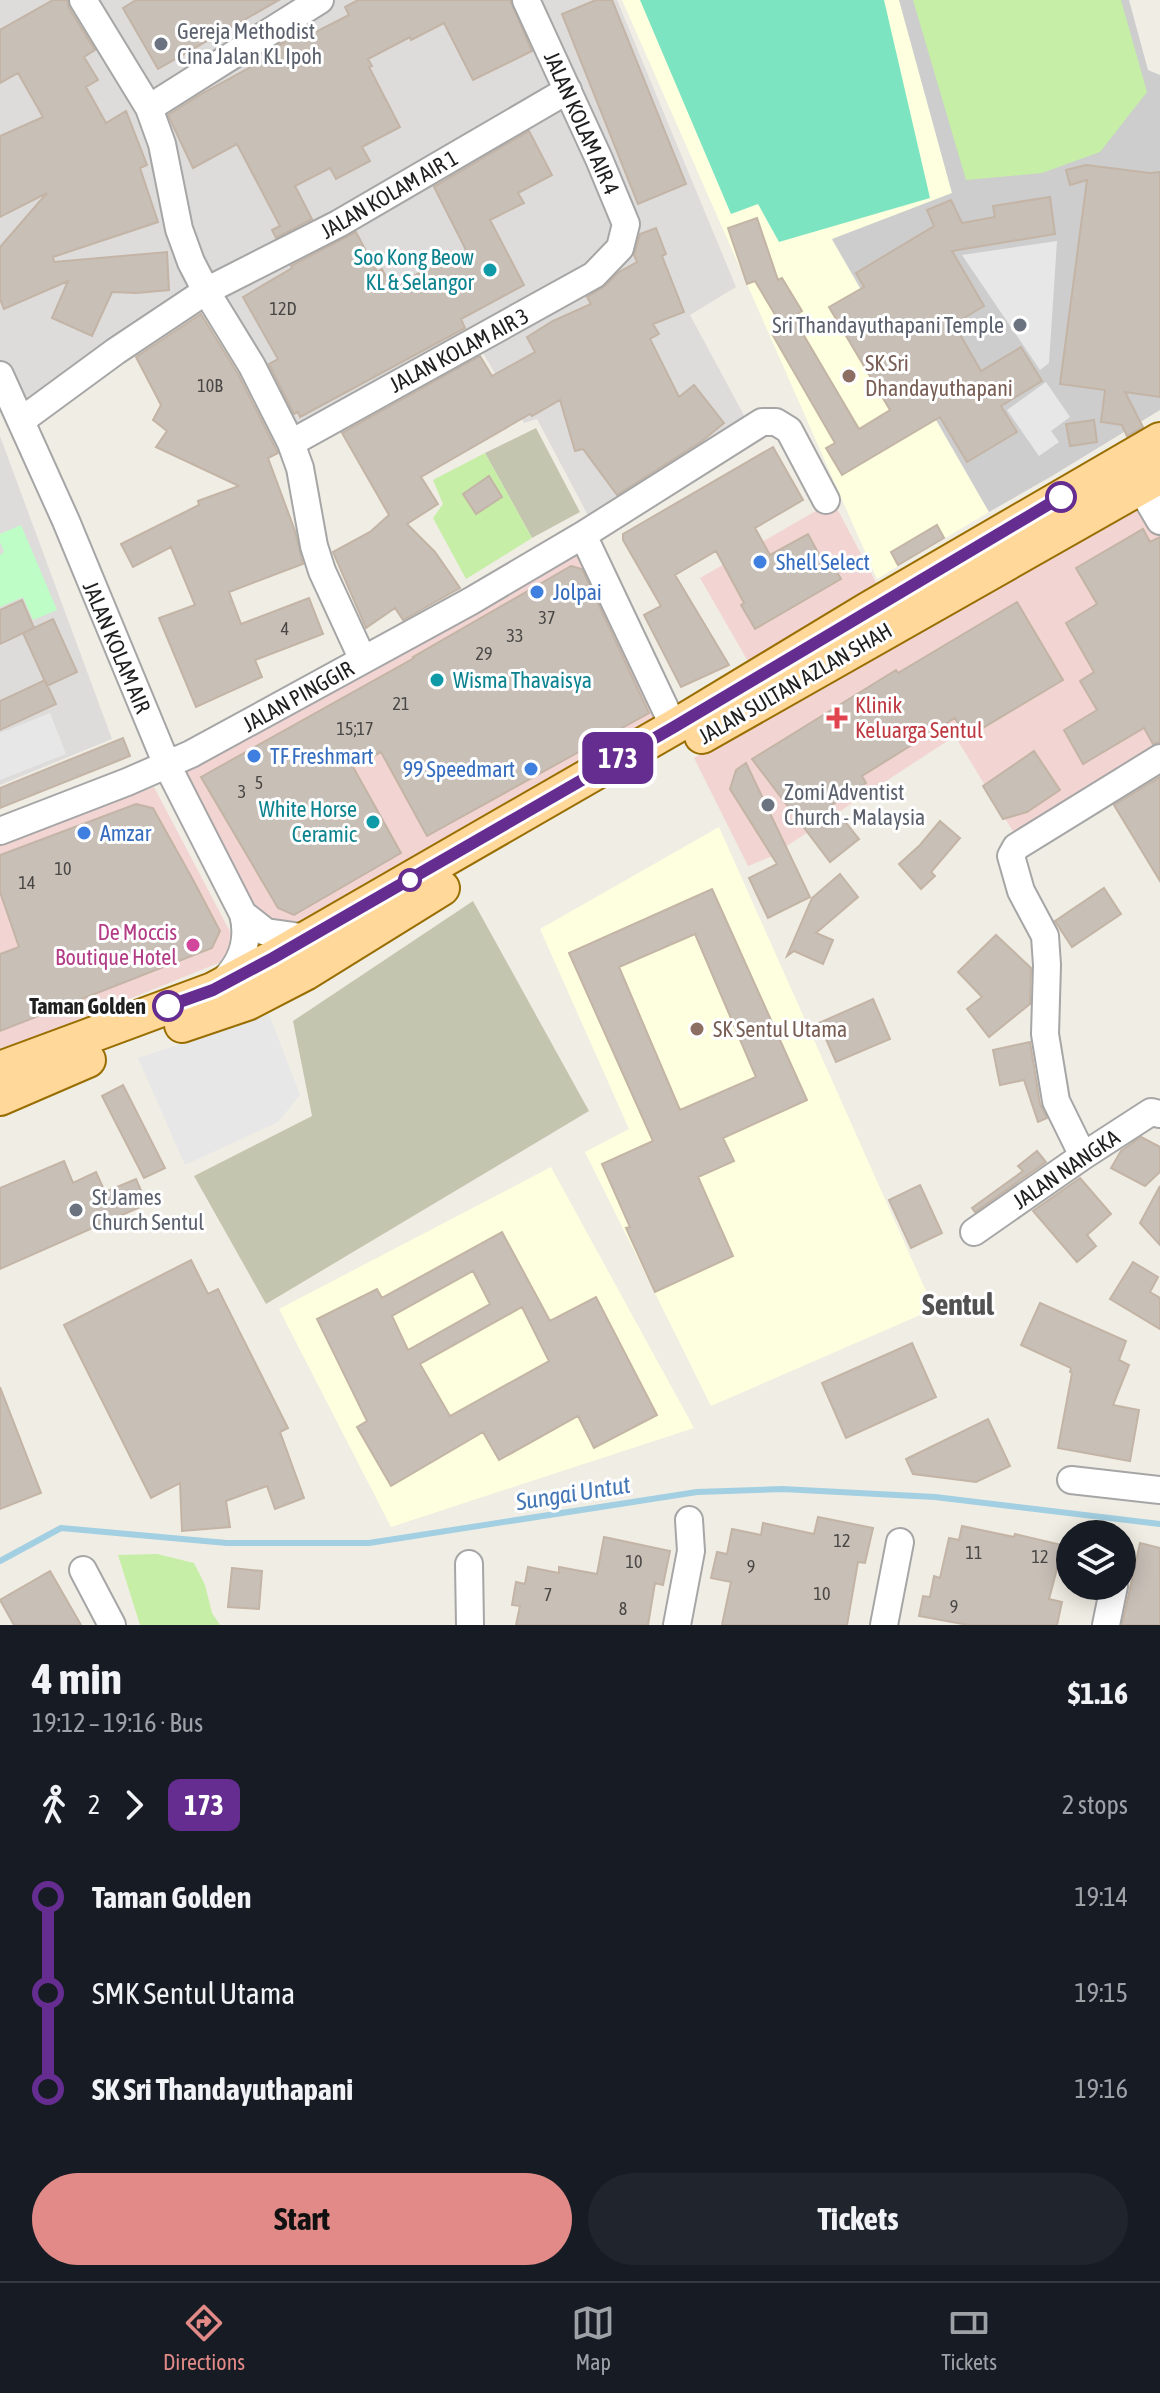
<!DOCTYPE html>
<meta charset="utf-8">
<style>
:root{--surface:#171b24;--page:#20242c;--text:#f1f3f6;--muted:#9ea1a6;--line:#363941;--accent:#e18a87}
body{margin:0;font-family:"Asap Condensed",sans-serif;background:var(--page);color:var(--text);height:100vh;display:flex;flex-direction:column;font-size:30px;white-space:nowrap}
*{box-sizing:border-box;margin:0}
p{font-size:26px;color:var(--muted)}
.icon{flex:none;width:44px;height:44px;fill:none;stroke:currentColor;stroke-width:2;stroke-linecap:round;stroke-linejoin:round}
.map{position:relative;height:1625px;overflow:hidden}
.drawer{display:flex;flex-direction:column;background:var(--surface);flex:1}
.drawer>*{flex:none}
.badge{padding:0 16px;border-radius:12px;font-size:28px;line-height:52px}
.controls{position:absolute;left:1056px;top:1520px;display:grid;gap:16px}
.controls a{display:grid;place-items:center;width:80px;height:80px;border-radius:50%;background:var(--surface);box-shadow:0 4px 20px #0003;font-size:40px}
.map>.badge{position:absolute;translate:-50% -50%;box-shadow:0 0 0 4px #fff}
.legs{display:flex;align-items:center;gap:12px;height:88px;padding:0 32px;font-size:26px}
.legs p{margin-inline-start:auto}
.head{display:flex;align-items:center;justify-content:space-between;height:136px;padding:0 32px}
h1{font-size:44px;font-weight:700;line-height:60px}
.button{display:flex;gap:16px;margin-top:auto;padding:16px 32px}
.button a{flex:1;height:92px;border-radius:48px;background:var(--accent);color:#111;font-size:32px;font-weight:700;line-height:92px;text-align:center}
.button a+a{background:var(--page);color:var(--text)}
ul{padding:0 32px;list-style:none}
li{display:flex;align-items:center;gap:28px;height:96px;font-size:30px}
li i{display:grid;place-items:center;width:12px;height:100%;margin:0 10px;background:currentColor}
li i::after{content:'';width:20px;height:20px;margin:-10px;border:6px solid;border-radius:50%;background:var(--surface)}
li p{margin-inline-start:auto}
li:first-child i{background:linear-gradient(#0000 50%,currentColor 0)}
li:last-child i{background:linear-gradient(currentColor 50%,#0000 0)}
.menu{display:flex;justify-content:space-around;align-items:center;height:112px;border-top:2px solid var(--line);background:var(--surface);font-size:22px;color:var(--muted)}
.menu a{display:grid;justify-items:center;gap:4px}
.menu .on{color:var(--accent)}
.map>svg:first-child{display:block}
</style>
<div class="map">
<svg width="1160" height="1625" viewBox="0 0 1160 1625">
<rect width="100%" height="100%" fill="#f0ede4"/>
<path fill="#dddcdb" d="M 0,0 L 617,0 L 736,287 L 690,315 L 746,419 L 592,523 L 537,419 L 524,423 L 473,336 L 285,443 L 201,288 L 10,420 L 0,398 Z
M 0,436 L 112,739 L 0,785 Z"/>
<path fill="#f2d5d2" d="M 833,501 L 877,584 L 749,663 L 700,578 Z
M 1144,507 L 1160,534 L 1160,750 L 1017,838 L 955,736 L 770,857 L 748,866 L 694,758 Z
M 580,547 L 663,719 L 298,930 L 260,919 L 176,769 Z
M 154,787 L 235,941 L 226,960 L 0,1051 L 0,846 Z"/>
<path fill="#fdffde" d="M 622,0 L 899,0 L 952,193 L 832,240 L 989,512 L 877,579 Z
M 719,827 L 934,1309 L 711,1406 L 585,1152 L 629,1129 L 540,929 Z
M 551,1167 L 694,1428 L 391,1527 L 279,1309 Z"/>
<path fill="#cdcdcd" d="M 899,0 L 1129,0 L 1148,70 L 1160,75 L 1160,410 L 1052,476 L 989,512 L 832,239 L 952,193 Z"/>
<path fill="#c4c5af" d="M 536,428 L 580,512 L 532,538 L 485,453 Z
M 473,901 L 589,1111 L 266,1304 L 194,1176 L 312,1116 L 293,1021 Z"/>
<path fill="#c6eea7" d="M 913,0 L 1121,0 L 1147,92 L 1100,152 L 1042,173 L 966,180 Z
M 485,453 L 532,538 L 466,579 L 433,518 L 443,504 L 433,480 Z
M 157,1554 L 194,1563 L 205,1585 L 212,1613 L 220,1625 L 140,1625 L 118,1555 Z"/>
<path fill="#befdc6" d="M 21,525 L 57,610 L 33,620 L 23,597 L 0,607 L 0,555 L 4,552 L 0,542 L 0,534 Z"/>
<path fill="#7de4c1" d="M 640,0 L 884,0 L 930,198 L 779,242 L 758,204 L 731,214 Z"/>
<path fill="#e7e7e7" d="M 1057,241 L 1049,363 L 1040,370 L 962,255 Z
M 1046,382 L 1070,417 L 1051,431 L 1059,442 L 1039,456 L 1007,410 Z
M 50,713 L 66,754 L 0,780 L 0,733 Z
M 267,1009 L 300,1095 L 278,1122 L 185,1165 L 138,1058 L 236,1026 Z"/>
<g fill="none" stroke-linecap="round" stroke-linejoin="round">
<path stroke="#a2cfe1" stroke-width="6" d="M 0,1561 L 61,1528 L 227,1543 L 369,1543 L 697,1492 L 782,1489 L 935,1497 L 1160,1524"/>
</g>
<path fill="#c8bfb7" stroke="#c3b4a5" stroke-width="2" fill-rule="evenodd" d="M 53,0 L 67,0 L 69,8 L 95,50 L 84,57 L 98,80 L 86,87 L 106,123 L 126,111 L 147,165 L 140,168 L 158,222 L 53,257 L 54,262 L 167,252 L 169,290 L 136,293 L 112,292 L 92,336 L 52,318 L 68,281 L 4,309 L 0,299 L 0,247 L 47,193 L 0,217 L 0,136 L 43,117 L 18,73 L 0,83 L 0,30 Z
M 136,0 L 279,0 L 158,69 L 123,8 Z
M 358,0 L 510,0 L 532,51 L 473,80 L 444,23 L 411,40 L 410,37 L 368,59 L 372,66 L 369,67 L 400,127 L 362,147 L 370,161 L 336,179 L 330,168 L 295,186 L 312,219 L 276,238 L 272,230 L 280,226 L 237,144 L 193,168 L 168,115 L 203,93 L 280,51 L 277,46 L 279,45 L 303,32 L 306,37 L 349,15 L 345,7 Z
M 596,0 L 612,0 L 686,184 L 638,204 L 562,14 Z
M 529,131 L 552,175 L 518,193 L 524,203 L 490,220 L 524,285 L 461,319 L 465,328 L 300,417 L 298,412 L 294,414 L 269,364 L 278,359 L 243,297 L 292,268 L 291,266 L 356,232 L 377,272 L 382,269 L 391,287 L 466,250 L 434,187 Z
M 1086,165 L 1150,173 L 1160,172 L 1160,397 L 1125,392 L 1143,427 L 1127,436 L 1122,425 L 1101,422 L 1105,390 L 1060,384 L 1087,180 L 1070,185 L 1066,170 Z
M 1050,197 L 1055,234 L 952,251 L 984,306 L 954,324 L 981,371 L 1021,347 L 1042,381 L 1001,406 L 1017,432 L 967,462 L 940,417 L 842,475 L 826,448 L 835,443 L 772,334 L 783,328 L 755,281 L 747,284 L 728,228 L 757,218 L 778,280 L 782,278 L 802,311 L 793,317 L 859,429 L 890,410 L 829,307 L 864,287 L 856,273 L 934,226 L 927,210 L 951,200 L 962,223 L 995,217 L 993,206 Z
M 656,228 L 666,254 L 662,256 L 684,312 L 653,324 L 659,334 L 650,339 L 679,397 L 694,385 L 724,423 L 702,441 L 617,495 L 583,449 L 575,451 L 560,400 L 532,416 L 530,414 L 421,477 L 438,504 L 407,524 L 435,552 L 460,588 L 403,620 L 395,608 L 366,628 L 333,552 L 370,532 L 389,515 L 342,433 L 480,356 L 492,376 L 535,352 L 527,337 L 553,321 L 591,304 L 587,297 L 605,286 L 619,272 L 637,262 L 634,255 L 640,234 Z
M 201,314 L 238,374 L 276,449 L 278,453 L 268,458 L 295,531 L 303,564 L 229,592 L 241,624 L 309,598 L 323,634 L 255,660 L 262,677 L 196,707 L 159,618 L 195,605 L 171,547 L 133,567 L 121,544 L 199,505 L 198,501 L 239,486 L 156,447 L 167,431 L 153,420 L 161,405 L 136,357 Z
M 1094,420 L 1097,442 L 1070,446 L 1066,424 Z
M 773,447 L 803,500 L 755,528 L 770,555 L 808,534 L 821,558 L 827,555 L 841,579 L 755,629 L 741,605 L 744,603 L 716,551 L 675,575 L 729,665 L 681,687 L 644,615 L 661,606 L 623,540 L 623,534 Z
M 489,476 L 502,497 L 476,514 L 463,494 Z
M 937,525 L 944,538 L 898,565 L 891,552 Z
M 1143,529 L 1150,542 L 1160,537 L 1160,742 L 1153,744 L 1144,728 L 1083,764 L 1064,730 L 1097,710 L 1080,681 L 1094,672 L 1066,623 L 1097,604 L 1076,568 Z
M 571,566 L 582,569 L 649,713 L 427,836 L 381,752 L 353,767 L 401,853 L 294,915 L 278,908 L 201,777 L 414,658 L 413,657 Z
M 22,600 L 34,628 L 0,644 L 0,610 Z
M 1017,602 L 1063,680 L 966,738 L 955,718 L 862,776 L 866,783 L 832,805 L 859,839 L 830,862 L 752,759 L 896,670 L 898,673 Z
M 53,619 L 77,672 L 47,686 L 23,633 Z
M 45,680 L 56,704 L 0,730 L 0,701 Z
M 123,738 L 130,756 L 0,808 L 0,788 Z
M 1034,751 L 1060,790 L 1027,812 L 1003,819 L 983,786 Z
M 746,763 L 810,897 L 768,918 L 749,878 L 777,864 L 730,789 L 736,770 Z
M 1160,777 L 1160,881 L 1114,805 Z
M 136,804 L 153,808 L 192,878 L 220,931 L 212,948 L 0,1031 L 0,954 L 19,947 L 0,892 L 0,855 Z
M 940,821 L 960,838 L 931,872 L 935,876 L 921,889 L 899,864 L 920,845 Z
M 840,874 L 858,897 L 816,933 L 833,940 L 823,964 L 794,951 L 787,956 L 812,898 Z
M 1104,888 L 1121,914 L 1072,947 L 1055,921 Z
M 712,889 L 807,1100 L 723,1138 L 734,1161 L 698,1177 L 733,1256 L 655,1292 L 626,1228 L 630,1227 L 602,1164 L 653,1141 L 569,953 ZM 695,934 L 756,1077 L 680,1110 L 619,967 Z
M 996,935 L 1031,968 L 1030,1004 L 989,1037 L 967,1009 L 982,997 L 958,972 Z
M 873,999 L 890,1039 L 836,1062 L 819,1023 Z
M 1030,1042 L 1040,1104 L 1047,1118 L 1038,1122 L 1024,1080 L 1000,1085 L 993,1050 Z
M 123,1085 L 165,1168 L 144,1178 L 102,1096 Z
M 1141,1137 L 1160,1147 L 1160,1172 L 1145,1186 L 1111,1168 L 1121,1151 Z
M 1037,1151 L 1046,1162 L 975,1212 L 972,1208 L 1023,1171 L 1018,1166 Z
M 64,1161 L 73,1183 L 96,1172 L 105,1192 L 136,1179 L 147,1204 L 0,1269 L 0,1188 Z
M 1080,1178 L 1111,1214 L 1087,1235 L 1096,1246 L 1077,1262 L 1033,1211 Z
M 920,1185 L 942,1233 L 911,1248 L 889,1200 Z
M 1160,1186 L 1160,1245 L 1140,1223 Z
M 502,1232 L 550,1321 L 596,1297 L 657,1415 L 594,1448 L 578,1416 L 499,1460 L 483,1432 L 391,1486 L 357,1427 L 367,1421 L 317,1319 L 377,1289 L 382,1298 ZM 473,1271 L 490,1304 L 408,1350 L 392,1316 ZM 522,1307 L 549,1361 L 450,1416 L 420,1364 Z
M 191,1260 L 208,1294 L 218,1289 L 288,1428 L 280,1432 L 304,1498 L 275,1509 L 267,1486 L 226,1501 L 230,1527 L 182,1531 L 180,1483 L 151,1498 L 64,1325 Z
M 1133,1262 L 1158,1277 L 1150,1292 L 1160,1298 L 1160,1329 L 1110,1299 Z
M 1040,1303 L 1126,1341 L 1119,1360 L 1129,1365 L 1113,1405 L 1139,1410 L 1130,1461 L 1058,1448 L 1072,1373 L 1070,1372 L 1071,1368 L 1021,1345 Z
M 912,1343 L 936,1397 L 846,1438 L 822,1383 Z
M 0,1387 L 41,1493 L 0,1509 Z
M 988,1419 L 1010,1466 L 976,1482 L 913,1474 L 906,1459 Z
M 818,1517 L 873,1528 L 865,1563 L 858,1562 L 847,1625 L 722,1625 L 731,1582 L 711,1578 L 717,1552 L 727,1554 L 732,1529 L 761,1535 L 763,1523 L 814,1534 Z
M 962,1526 L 1014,1537 L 1015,1534 L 1070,1547 L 1070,1568 L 1058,1565 L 1049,1599 L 1062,1602 L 1057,1625 L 968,1625 L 919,1616 L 923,1596 L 930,1597 L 934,1576 L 940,1578 L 949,1538 L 959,1540 Z
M 604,1537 L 670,1551 L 663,1585 L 655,1583 L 648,1625 L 516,1625 L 520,1606 L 512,1605 L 516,1582 L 525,1584 L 528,1567 L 559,1573 L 559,1567 L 597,1574 Z
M 1140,1543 L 1160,1548 L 1160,1625 L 1122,1625 Z
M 232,1568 L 262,1571 L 259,1609 L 228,1607 Z
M 50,1571 L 81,1625 L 14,1625 L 0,1600 Z"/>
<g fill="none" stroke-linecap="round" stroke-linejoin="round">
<g stroke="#a6a6a6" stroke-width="30">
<path id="minor" d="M 83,0 L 149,108 L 162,144 L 179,229 L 191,262 L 206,291 L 252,366 L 291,443 L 300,468 L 314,546 L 322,571 L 363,660
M 149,108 L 320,0
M 0,375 L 66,521 L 167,765 L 243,914 C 250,941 242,963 222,982
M 22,420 L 116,351 L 206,291 L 338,224 L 568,90
M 291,443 L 594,275 L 620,248 L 626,224 L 599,159 L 526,0
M 1140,487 L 1160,521
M 583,535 L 674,727
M 0,831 L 127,782 L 191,754 L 471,601 L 583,535 L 762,422 L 776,422 L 789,430 L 826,500
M 243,914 L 266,932 L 308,938
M 1083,1156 L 1056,1101 L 1045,1034 L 1047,965 L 1045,936 L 1021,891 L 1011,856 L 1016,847 L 1160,758
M 974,1232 L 1083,1156 L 1151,1112 L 1160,1114
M 1071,1480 L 1160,1490
M 469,1564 L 470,1625
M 83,1570 L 112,1625
M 677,1625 L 691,1551 L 689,1520
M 884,1625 L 900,1542
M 1106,1625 L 1114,1586"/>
</g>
<g stroke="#996e00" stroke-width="38">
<path id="major" d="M 702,736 L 1160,476
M 182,1025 L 247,1003 L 305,973 L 442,888
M 0,1069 L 213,990 L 273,958 L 674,727 L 869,609 L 1160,440
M 0,1098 L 88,1060"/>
</g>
<use href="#minor" stroke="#fff" stroke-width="26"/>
<use href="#major" stroke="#ffd89a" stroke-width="34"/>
</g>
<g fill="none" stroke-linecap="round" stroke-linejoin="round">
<g stroke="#fff" stroke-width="18">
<path id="line-1" d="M 168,1006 L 213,990 L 273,958 L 674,727 L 1061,497"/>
</g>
<use href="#line-1" stroke="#662d91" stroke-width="12"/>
</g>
<g fill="#6b7280" stroke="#fff" stroke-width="3">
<circle cx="161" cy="44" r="8"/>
<circle cx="1020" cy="325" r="8"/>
<circle cx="768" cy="805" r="8"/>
<circle cx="76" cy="1210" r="8"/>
</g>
<g fill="#0f9aa8" stroke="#fff" stroke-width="3">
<circle cx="490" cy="270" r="8"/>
<circle cx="437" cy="680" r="8"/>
<circle cx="373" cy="822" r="8"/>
</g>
<g fill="#8d6e63" stroke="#fff" stroke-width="3">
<circle cx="849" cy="376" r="8"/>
<circle cx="697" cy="1029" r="8"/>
</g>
<g fill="#fff" stroke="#662d91" stroke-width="4">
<circle cx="1061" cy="497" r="14"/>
<circle cx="410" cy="880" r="10"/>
<circle cx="168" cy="1006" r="14"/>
</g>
<g fill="#3f7fe0" stroke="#fff" stroke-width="3">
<circle cx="760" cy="562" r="8"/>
<circle cx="537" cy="592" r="8"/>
<circle cx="254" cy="756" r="8"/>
<circle cx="531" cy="769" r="8"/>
<circle cx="84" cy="833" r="8"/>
</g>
<path fill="#e0444e" stroke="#fff" stroke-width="3" d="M833 706h8v8h8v8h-8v8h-8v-8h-8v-8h8z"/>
<circle fill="#d1479c" stroke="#fff" stroke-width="3" cx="193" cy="945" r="8"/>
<g text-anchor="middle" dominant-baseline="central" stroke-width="6" stroke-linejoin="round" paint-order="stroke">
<g font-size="18" fill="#494745">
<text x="283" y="308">12D</text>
<text x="210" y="385">10B</text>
<text x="547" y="617">37</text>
<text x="285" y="628">4</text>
<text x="515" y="635">33</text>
<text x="484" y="653">29</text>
<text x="401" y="703">21</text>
<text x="355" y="728">15;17</text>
<text x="259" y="782">5</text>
<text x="242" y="791">3</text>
<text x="63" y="868">10</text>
<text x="27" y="882">14</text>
<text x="842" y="1540">12</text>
<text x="974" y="1552">11</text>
<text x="1040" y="1556">12</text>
<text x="634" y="1561">10</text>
<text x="751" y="1566">9</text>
<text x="822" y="1593">10</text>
<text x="548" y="1594">7</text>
<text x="954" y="1606">9</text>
<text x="623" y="1608">8</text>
</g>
<g font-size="22" fill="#5b616d" stroke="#fff" text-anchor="start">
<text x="177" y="31">Gereja Methodist<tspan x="177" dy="25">Cina Jalan KL Ipoh</tspan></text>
<text x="1004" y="325" text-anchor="end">Sri Thandayuthapani Temple</text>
<text x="784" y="792">Zomi Adventist<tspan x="784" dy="25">Church - Malaysia</tspan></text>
<text x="92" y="1197">St James<tspan x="92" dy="25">Church Sentul</tspan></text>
</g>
<g font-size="22" fill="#1f1f1f" stroke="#fff">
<text transform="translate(582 123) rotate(66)">JALAN KOLAM AIR 4</text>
<text transform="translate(389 194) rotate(-30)">JALAN KOLAM AIR 1</text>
<text transform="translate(459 350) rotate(-28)">JALAN KOLAM AIR 3</text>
<text transform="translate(117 647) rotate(67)">JALAN KOLAM AIR</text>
<text transform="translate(795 683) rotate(-30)">JALAN SULTAN AZLAN SHAH</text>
<text transform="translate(298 696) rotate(-29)">JALAN PINGGIR</text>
<text transform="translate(1066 1169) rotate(-34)">JALAN NANGKA</text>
</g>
<g font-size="22" fill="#0d838f" stroke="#fff" text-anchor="end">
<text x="474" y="257">Soo Kong Beow<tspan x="474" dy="25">KL &amp; Selangor</tspan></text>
<text x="453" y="680" text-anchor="start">Wisma Thavaisya</text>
<text x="357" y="809">White Horse<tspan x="357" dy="25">Ceramic</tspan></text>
</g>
<g font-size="22" fill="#785e54" stroke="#fff" text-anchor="start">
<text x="865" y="363">SK Sri<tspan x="865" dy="25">Dhandayuthapani</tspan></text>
<text x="713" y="1029">SK Sentul Utama</text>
</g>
<g font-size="22" fill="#366cbe" stroke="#fff" text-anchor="start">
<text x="776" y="562">Shell Select</text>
<text x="553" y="592">Jolpai</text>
<text x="270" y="756">TF Freshmart</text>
<text x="515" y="769" text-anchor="end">99 Speedmart</text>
<text x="100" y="833">Amzar</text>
</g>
<g font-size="22" fill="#be3a42" stroke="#fff" text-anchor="start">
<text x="855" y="705">Klinik<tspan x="855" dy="25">Keluarga Sentul</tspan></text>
</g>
<g font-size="22" fill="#b23c85" stroke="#fff" text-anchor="end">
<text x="177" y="932">De Moccis<tspan x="177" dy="25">Boutique Hotel</tspan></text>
</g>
<g font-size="22" font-weight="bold" fill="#1f1f1f" stroke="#fff" text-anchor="end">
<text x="146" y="1006">Taman Golden</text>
</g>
<g font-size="24" font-style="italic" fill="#4477b5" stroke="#fff">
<text transform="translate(573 1493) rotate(-9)">Sungai Untut</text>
</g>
<g font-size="30" font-weight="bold" fill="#525252" stroke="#fff">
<text x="958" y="1304">Sentul</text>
</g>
</g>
</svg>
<div class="controls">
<a><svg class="icon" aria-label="layers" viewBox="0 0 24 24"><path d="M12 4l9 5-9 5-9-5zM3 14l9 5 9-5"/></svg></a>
</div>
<b class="badge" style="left:618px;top:758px;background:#662d91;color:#fff">173</b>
</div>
<section class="drawer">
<div class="head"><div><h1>4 min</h1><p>19:12 – 19:16 · Bus</p></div><b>$1.16</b></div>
<div class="legs"><svg class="icon" aria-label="walk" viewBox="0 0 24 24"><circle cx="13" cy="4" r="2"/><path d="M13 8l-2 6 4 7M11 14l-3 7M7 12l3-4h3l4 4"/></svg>2<svg class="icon" aria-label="forward" viewBox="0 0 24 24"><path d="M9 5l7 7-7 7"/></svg><b class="badge" style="background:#662d91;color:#fff">173</b><p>2 stops</p></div>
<ul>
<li><i style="color:#662d91"></i><b>Taman Golden</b><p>19:14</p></li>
<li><i style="color:#662d91"></i><span>SMK Sentul Utama</span><p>19:15</p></li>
<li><i style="color:#662d91"></i><b>SK Sri Thandayuthapani</b><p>19:16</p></li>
</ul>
<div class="button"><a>Start</a><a>Tickets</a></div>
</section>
<nav class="menu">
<a class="on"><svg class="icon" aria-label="directions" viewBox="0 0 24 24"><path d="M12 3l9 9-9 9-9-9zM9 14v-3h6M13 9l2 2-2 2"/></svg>Directions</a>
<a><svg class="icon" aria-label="map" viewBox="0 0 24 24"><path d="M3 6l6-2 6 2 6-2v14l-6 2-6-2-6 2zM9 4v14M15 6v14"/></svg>Map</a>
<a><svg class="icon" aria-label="tickets" viewBox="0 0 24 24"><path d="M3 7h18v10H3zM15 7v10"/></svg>Tickets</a>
</nav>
